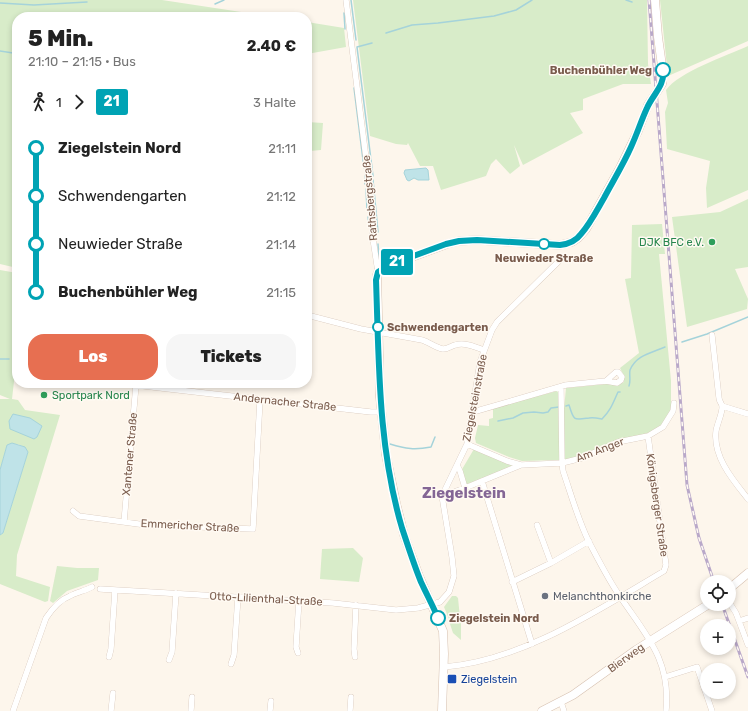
<!DOCTYPE html>
<html lang="de">
<meta charset="utf-8">
<style>
:root{--surface:#fff;--page:#f6f6f6;--text:#222;--muted:#767676;--accent:#e76f51}
body{margin:0;font-family:Rubik,sans-serif;background:var(--page);color:var(--text);height:100vh;display:flex;flex-direction:column;font-size:15px;white-space:nowrap}
*{box-sizing:border-box;margin:0}
p{font-size:13px;color:var(--muted)}
.icon{flex:none;width:22px;height:22px;fill:none;stroke:currentColor;stroke-width:2;stroke-linecap:round;stroke-linejoin:round}
.map{position:relative;flex:1;overflow:hidden}
.side{position:absolute;left:12px;top:12px;width:300px;height:376px;display:flex;flex-direction:column;background:var(--surface);border-radius:16px;box-shadow:0 2px 6px #0003}
.side>*{flex:none}
.badge{padding:0 8px;border-radius:3px;font-size:14px;line-height:26px}
.buttons{position:absolute;left:700px;top:575px;display:grid;gap:8px}
.buttons a{display:grid;place-items:center;width:36px;height:36px;border-radius:50%;background:var(--surface);box-shadow:0 2px 6px #0003;font-size:20px}
.map>.badge{position:absolute;translate:-50% -50%;box-shadow:0 0 0 2px #fff}
.legs{display:flex;align-items:center;gap:6px;height:44px;padding:0 16px;font-size:13px}
.legs p{margin-inline-start:auto}
.summary{display:flex;align-items:center;justify-content:space-between;height:68px;padding:0 16px}
h1{font-size:22px;font-weight:800;line-height:30px}
.primary-button{display:flex;gap:8px;margin-top:auto;padding:8px 16px}
.primary-button a{flex:1;height:46px;border-radius:16px;background:var(--accent);color:#fff;font-size:16px;font-weight:800;line-height:46px;text-align:center}
.primary-button a+a{background:var(--page);color:var(--text)}
ul{padding:0 16px;list-style:none}
li{display:flex;align-items:center;gap:14px;height:48px;font-size:15px}
li i{display:grid;place-items:center;width:6px;height:100%;margin:0 5px;background:currentColor}
li i::after{content:'';width:10px;height:10px;margin:-5px;border:3px solid;border-radius:50%;background:var(--surface)}
li p{margin-inline-start:auto}
li:first-child i{background:linear-gradient(#0000 50%,currentColor 0)}
li:last-child i{background:linear-gradient(currentColor 50%,#0000 0)}
.map>svg:first-child{display:block}
</style>
<div class="map">
<svg width="748" height="711" viewBox="0 0 748 711">
<rect width="100%" height="100%" fill="#fdf6ec"/>
<path fill="#d8ecc9" d="M 0,0 L 162,0 L 274,17 L 17,17 L 17,268 L 0,264 Z
M 353,0 L 647,0 L 648,64 L 651,84 L 623,84 L 583,99 L 583,110 L 570,113 L 583,133 L 523,165 L 514,145 L 520,166 L 510,174 L 496,159 L 491,164 L 486,176 L 441,190 L 433,166 L 420,166 L 408,143 L 407,145 L 396,144 L 370,136 Z
M 660,0 L 748,0 L 748,41 L 668,76 Z
M 307,22 L 344,28 L 346,47 L 307,54 Z
M 748,46 L 748,190 L 707,208 L 706,188 L 710,161 L 667,149 L 665,112 L 668,103 L 666,90 C 679,72 726,56 748,46 Z
M 307,122 L 323,123 L 321,150 L 310,151 L 307,188 Z
M 748,199 L 748,267 L 735,269 L 748,299 L 747,309 L 687,327 L 672,217 L 720,212 Z
M 662,224 L 665,254 L 659,254 L 671,381 L 671,411 L 661,427 L 647,434 L 572,460 L 564,460 L 564,409 L 566,388 L 607,384 L 617,385 L 624,382 L 624,376 L 620,368 L 639,353 L 625,279 L 631,278 L 632,225 Z
M 0,270 L 17,273 L 17,355 L 12,399 L 18,400 L 25,410 L 60,415 L 17,555 L 16,576 L 50,587 L 48,601 L 45,602 L 0,584 L 0,535 L 3,533 L 28,452 C 24,445 15,442 7,445 L 0,470 L 0,399 L 10,399 L 0,395 Z
M 557,391 L 559,394 L 560,458 L 559,460 L 522,461 L 509,457 L 476,443 L 475,438 L 478,425 L 489,426 L 489,419 L 493,418 L 493,408 Z
M 474,449 L 514,465 L 465,485 L 461,471 Z
M 353,548 L 363,558 L 359,582 L 320,579 L 322,549 Z
M 57,566 L 77,568 L 99,568 L 98,580 L 67,591 L 53,603 L 50,601 Z
M 452,596 L 456,596 L 458,598 L 460,618 L 449,619 L 444,607 Z
M 459,620 L 461,621 L 461,640 L 453,633 L 449,621 Z"/>
<path fill="#bfe3e8" stroke="#a5d3da" d="M 426,168 L 428,170 L 429,180 L 418,180 L 414,178 L 409,181 L 407,180 L 404,173 L 405,170 Z
M 13,414 L 30,418 L 42,426 L 37,437 L 34,439 L 10,429 L 9,421 Z
M 12,443 L 25,447 L 28,452 L 3,533 L 0,535 L 0,470 L 7,445 Z"/>
<g fill="none" stroke-linecap="round" stroke-linejoin="round">
<path stroke="#a5d3da" stroke-width="1.5" d="M 351,0 L 356,40
M 626,0 L 632,2
M 0,3 L 34,5 L 87,2
M 215,4 L 224,0
M 344,13 L 345,29
M 199,17 L 206,15
M 386,33 L 412,25 L 438,23 L 494,16 L 516,10 L 532,0
M 372,43 L 357,47 L 373,176
M 0,51 L 13,53 L 17,52
M 354,88 L 364,168
M 365,175 L 365,184
M 373,180 L 378,232
M 366,189 L 367,209
M 368,217 L 369,226
M 378,244 L 379,257
M 682,342 L 707,334 L 748,317
M 0,359 L 9,359
M 629,386 C 631,381 629,375 630,370 C 636,355 651,353 665,347
M 566,406 L 569,405 C 574,421 573,420 589,418 C 593,417 597,418 602,419 C 611,410 613,403 618,392 L 620,392
M 498,421 L 513,418 L 523,413 L 534,412 L 543,413 L 548,412 L 551,408 L 559,407
M 390,444 C 406,449 415,450 431,447 L 435,437"/>
<g stroke="#d1beb0" stroke-width="6">
<path id="street" d="M 346,0 L 368,174 L 373,239 L 378,272
M 307,315 L 361,329 L 422,340 C 429,342 436,348 443,349 C 448,349 451,346 455,345 C 465,342 475,347 484,350
M 712,335 L 719,398 C 719,401 722,404 722,406 C 723,412 717,424 716,431 C 713,457 733,480 748,499
M 117,383 L 371,412 L 381,412
M 561,387 L 562,463 L 563,471 C 571,494 578,520 589,542 C 599,561 609,581 621,598 C 647,636 671,661 666,711
M 722,406 L 748,414
M 473,412 L 566,385 L 606,381 L 617,383 L 621,380 L 622,377 L 618,372 L 616,372 L 606,381
M 467,444 L 507,461 L 521,465
M 457,465 L 460,471 L 465,488
M 482,481 L 532,644
M 442,496 L 465,488 L 521,465 L 562,463 L 582,458 L 618,442 L 648,436 L 663,427 L 673,411 L 674,403
M 73,511 L 79,516 L 146,525 L 253,529 L 260,400
M 124,522 L 136,385
M 537,525 L 551,563
M 512,582 L 551,563 L 589,541
M 100,589 L 333,603 L 396,610 L 418,608 L 440,602 L 449,592 L 454,576 L 452,557 L 442,496 L 467,444 L 480,362 L 492,330 L 497,322 L 558,262
M 729,602 L 736,613 L 748,645
M 739,621 L 748,618
M 298,653 L 296,647 L 299,600
M 109,657 L 111,649 L 115,590
M 355,657 L 354,649 L 356,605
M 169,660 L 172,652 L 176,593
M 231,664 L 234,655 L 238,597
M 444,667 C 522,661 598,610 664,571 L 666,565 L 648,436
M 665,677 L 697,667 L 712,711
M 561,702 L 564,711
M 13,711 L 46,618 C 52,609 59,600 70,596 C 77,592 85,591 92,587
M 111,711 L 113,693
M 191,711 L 192,697
M 270,711 L 271,701
M 350,711 L 351,697"/>
</g>
<g stroke="#d6c0b0" stroke-width="9">
<path id="secondary" d="M 729,589 L 748,573
M 442,711 L 444,654 L 443,631 L 419,576 L 404,535 L 396,503 L 386,455 L 380,397 L 377,275 L 379,270 L 385,267 L 447,244 L 459,241 L 477,240 L 560,245 L 572,242 L 578,238 L 586,229 L 620,168 L 638,131 L 648,105 L 662,84 L 663,73 L 658,37 L 655,0
M 542,711 L 573,695 L 636,650 L 709,604"/>
</g>
<use href="#street" stroke="#fff" stroke-width="5.5"/>
<use href="#secondary" stroke="#fff" stroke-width="8"/>
<g stroke="#b9a8c9" stroke-width="3">
<path id="rail" d="M 649,0 L 687,485 L 699,538 L 714,582
M 722,604 L 748,677"/>
</g>
<use href="#rail" stroke="#fffaf3" stroke-width="1.5" stroke-dasharray="4.5" stroke-linecap="butt"/>
</g>
<g fill="none" stroke-linecap="round" stroke-linejoin="round">
<g stroke="#fff" stroke-width="9">
<path id="line-1" d="M 438,618 C 433,606 427,595 421,582 C 414,565 408,546 402,528 C 378,447 379,363 376,280 L 378,272 L 389,265 L 446,244 L 459,241 L 477,240 L 560,245 C 569,244 576,241 581,234 C 590,224 597,210 604,198 C 613,181 623,165 631,147 C 637,134 641,121 647,108 C 653,94 665,86 663,70"/>
</g>
<use href="#line-1" stroke="#00a3b4" stroke-width="6"/>
</g>
<g fill="#fff" stroke="#00a3b4" stroke-width="2">
<circle cx="663" cy="70" r="7"/>
<circle cx="544" cy="244" r="5"/>
<circle cx="378" cy="327" r="5"/>
<circle cx="438" cy="618" r="7"/>
</g>
<g fill="#2e9e5b" stroke="#fffaf3" stroke-width="1.5">
<circle cx="712" cy="242" r="4"/>
<circle cx="44" cy="395" r="4"/>
</g>
<circle fill="#6b7280" stroke="#fffaf3" stroke-width="1.5" cx="545" cy="596" r="4"/>
<rect fill="#1a4fb4" stroke="#fffaf3" stroke-width="1.5" x="447" y="674" width="10" height="10" rx="2"/>
<g text-anchor="middle" dominant-baseline="central" stroke-width="3" stroke-linejoin="round" paint-order="stroke">
<g font-size="11" font-weight="bold" fill="#7a5c4d" stroke="#fffaf3" text-anchor="start">
<text x="652" y="70" text-anchor="end">Buchenbühler Weg</text>
<text x="544" y="258" text-anchor="middle">Neuwieder Straße</text>
<text x="387" y="327">Schwendengarten</text>
<text x="449" y="618">Ziegelstein Nord</text>
</g>
<g font-size="11" fill="#7a5c4d" stroke="#fffaf3">
<text transform="translate(370 198) rotate(-95)">Rathsbergstraße</text>
<text transform="translate(475 398) rotate(-79)">Ziegelsteinstraße</text>
<text transform="translate(285 402) rotate(6)">Andernacher Straße</text>
<text transform="translate(600 450) rotate(-21)">Am Anger</text>
<text transform="translate(130 454) rotate(-85)">Xantener Straße</text>
<text transform="translate(657 505) rotate(82)">Königsberger Straße</text>
<text transform="translate(190 526) rotate(3)">Emmericher Straße</text>
<text transform="translate(266 599) rotate(3)">Otto-Lilienthal-Straße</text>
<text transform="translate(626 658) rotate(-36)">Bierweg</text>
</g>
<g font-size="11" fill="#27864d" stroke="#fffaf3" text-anchor="end">
<text x="704" y="242">DJK BFC e.V.</text>
<text x="52" y="395" text-anchor="start">Sportpark Nord</text>
</g>
<g font-size="11" fill="#5b616d" stroke="#fffaf3" text-anchor="start">
<text x="553" y="596">Melanchthonkirche</text>
</g>
<g font-size="11" fill="#164399" stroke="#fffaf3" text-anchor="start">
<text x="461" y="679">Ziegelstein</text>
</g>
<g font-size="15" font-weight="bold" fill="#846695" stroke="#fffaf3">
<text x="464" y="493">Ziegelstein</text>
</g>
</g>
</svg>
<div class="buttons">
<a><svg class="icon" aria-label="locate" viewBox="0 0 24 24"><circle cx="12" cy="12" r="6"/><path d="M12 2v4M12 18v4M2 12h4M18 12h4"/></svg></a>
<a>+</a>
<a>−</a>
</div>
<b class="badge" style="left:397px;top:262px;background:#00a3b4;color:#fff">21</b>
<section class="side">
<div class="summary"><div><h1>5 Min.</h1><p>21:10 – 21:15 · Bus</p></div><b>2.40 €</b></div>
<div class="legs"><svg class="icon" aria-label="walk" viewBox="0 0 24 24"><circle cx="13" cy="4" r="2"/><path d="M13 8l-2 6 4 7M11 14l-3 7M7 12l3-4h3l4 4"/></svg>1<svg class="icon" aria-label="forward" viewBox="0 0 24 24"><path d="M9 5l7 7-7 7"/></svg><b class="badge" style="background:#00a3b4;color:#fff">21</b><p>3 Halte</p></div>
<ul>
<li><i style="color:#00a3b4"></i><b>Ziegelstein Nord</b><p>21:11</p></li>
<li><i style="color:#00a3b4"></i><span>Schwendengarten</span><p>21:12</p></li>
<li><i style="color:#00a3b4"></i><span>Neuwieder Straße</span><p>21:14</p></li>
<li><i style="color:#00a3b4"></i><b>Buchenbühler Weg</b><p>21:15</p></li>
</ul>
<div class="primary-button"><a>Los</a><a>Tickets</a></div>
</section>
</div>
